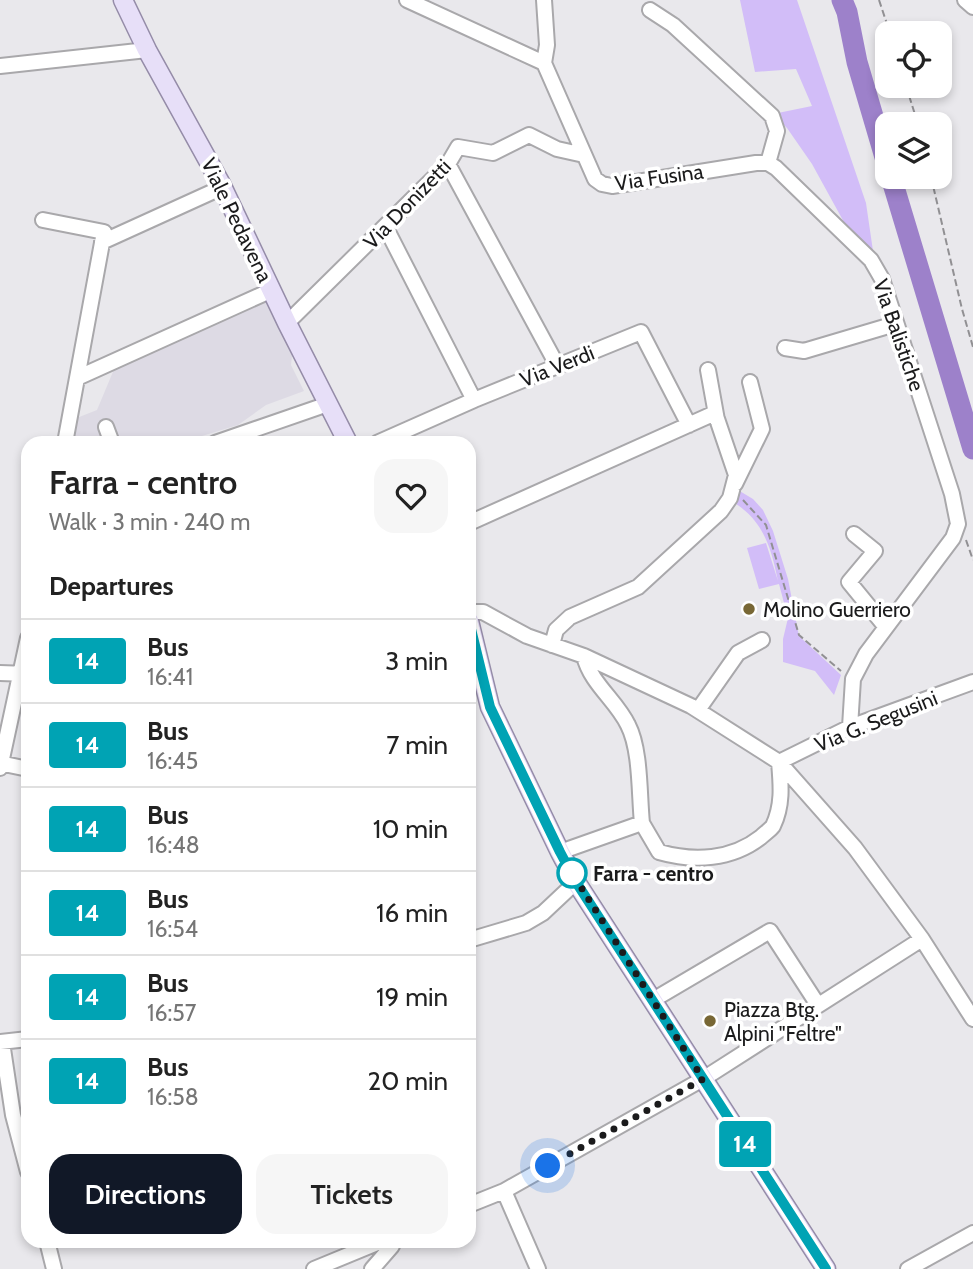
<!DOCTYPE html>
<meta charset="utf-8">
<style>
:root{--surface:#fff;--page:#f6f6f6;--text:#222;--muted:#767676;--line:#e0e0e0;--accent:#111827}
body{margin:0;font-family:Cabin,sans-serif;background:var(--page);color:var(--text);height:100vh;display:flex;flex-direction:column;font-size:26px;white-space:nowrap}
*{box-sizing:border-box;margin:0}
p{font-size:23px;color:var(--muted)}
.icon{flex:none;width:38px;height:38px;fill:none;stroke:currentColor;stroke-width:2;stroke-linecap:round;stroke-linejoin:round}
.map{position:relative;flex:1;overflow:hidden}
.panel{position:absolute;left:21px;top:436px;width:455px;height:812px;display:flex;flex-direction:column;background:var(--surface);border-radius:21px;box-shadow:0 4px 10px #0003}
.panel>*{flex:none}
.badge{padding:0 14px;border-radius:5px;font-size:24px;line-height:46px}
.buttons{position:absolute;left:875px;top:21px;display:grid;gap:14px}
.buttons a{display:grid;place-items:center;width:77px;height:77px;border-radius:14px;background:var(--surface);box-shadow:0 4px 10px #0003;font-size:35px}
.you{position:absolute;width:35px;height:35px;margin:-18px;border:5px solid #fff;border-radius:50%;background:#1a73e8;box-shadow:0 0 0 10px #1a73e833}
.map>.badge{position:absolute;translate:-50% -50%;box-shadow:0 0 0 4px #fff}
h2{padding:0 28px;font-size:26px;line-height:63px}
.round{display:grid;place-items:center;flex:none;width:74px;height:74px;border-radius:21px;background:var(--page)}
.headline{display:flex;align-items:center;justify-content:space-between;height:119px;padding:0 28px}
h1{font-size:33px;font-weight:600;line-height:52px}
.cta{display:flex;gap:14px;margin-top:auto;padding:14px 28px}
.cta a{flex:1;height:80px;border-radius:21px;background:var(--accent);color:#fff;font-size:28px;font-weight:600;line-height:80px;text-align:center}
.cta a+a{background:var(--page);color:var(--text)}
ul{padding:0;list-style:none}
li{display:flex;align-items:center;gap:21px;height:84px;padding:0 28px;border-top:2px solid var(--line)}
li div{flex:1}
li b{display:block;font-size:26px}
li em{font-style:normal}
li .badge{min-width:77px;font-weight:700;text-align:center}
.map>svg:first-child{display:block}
</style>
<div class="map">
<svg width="973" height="1269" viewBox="0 0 973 1269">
<rect width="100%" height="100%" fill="#e9e8ec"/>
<path fill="#dddae4" d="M 264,295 L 292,356 L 291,365 L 304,391 L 266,405 L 238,425 L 179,443 L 92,443 L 87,438 L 81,437 L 61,443 L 64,423 L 97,410 L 120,355 Z"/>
<path fill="#d2bdf8" d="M 740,0 L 797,0 L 866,203 L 873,251 L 851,235 L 812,164 L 787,128 L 773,114 L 812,106 L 796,69 L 755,72 Z
M 738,490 L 753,499 L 763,510 L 773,531 L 788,579 L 799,636 L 841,675 L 834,695 L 815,671 L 783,662 L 783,639 L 788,618 L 779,584 L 759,589 L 747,548 L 766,543 L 778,581 C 771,547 763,519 731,501 Z"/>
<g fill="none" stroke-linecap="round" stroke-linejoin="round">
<path stroke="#9d81ca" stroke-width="21" d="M 842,0 L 847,12 L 857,62 L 887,164
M 891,177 L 973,449"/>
<g stroke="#a9a8ab" stroke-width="18">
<path id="minor" d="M 407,0 L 544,63 L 595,179 L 602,184 L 612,186 L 756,163 L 768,163 L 776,168 L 871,260 L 882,279 L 952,494 L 958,524 L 953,538 L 866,654 L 853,679 L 850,727
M 965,0 L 973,7
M 650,10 L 673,25 L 772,116 L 777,131 L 768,163
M 544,63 L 547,45 L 544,0
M 0,66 L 147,50
M 448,164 L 557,365
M 43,220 L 104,232 L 65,443
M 386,228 L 474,400
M 102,242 L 223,187
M 287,323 L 448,164 L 458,147 L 493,153 L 529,135 L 557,149 L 584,155
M 785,348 L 804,351 L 895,324
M 708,370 L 717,420
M 77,378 L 272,290
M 106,427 L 112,443
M 215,443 L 328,404
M 377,443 L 474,400 L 641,332 L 689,425
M 735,484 L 762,429 L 750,382
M 469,523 L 715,413 L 736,475 L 730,498 L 721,511 L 638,587 L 570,617 L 556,630 L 552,645
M 854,534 L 875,551 L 849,582 L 885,626
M 469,612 L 483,612 L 527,636 L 584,656 L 691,706 L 779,762 L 855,848 L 922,939 L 973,1019
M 584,656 C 591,684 616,700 628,725 C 641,750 639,795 642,823
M 0,673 L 28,674
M 469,678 L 484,679
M 698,710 L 738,653 L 762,640
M 0,763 L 28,769
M 0,768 L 28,638
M 560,852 L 642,823 L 659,852 C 694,862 732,860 761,837 C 765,833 770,830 773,826 C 783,805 781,785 779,762 L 850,727 L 973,682
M 469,940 L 526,923 L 543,913 L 576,882
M 653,1000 L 770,931 L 818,1005
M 0,1042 L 28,1039
M 2,1042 L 13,1115 L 28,1172
M 504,1191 L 538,1269
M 469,1205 L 504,1191 L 703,1079 L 922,939
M 47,1241 L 54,1269
M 314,1269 L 382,1241
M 372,1269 L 392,1246 L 392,1241
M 908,1269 L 973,1233"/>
</g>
<g stroke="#958ca8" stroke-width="21">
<path id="major" d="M 123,0 L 147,50 L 221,184 L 287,323 L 348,443
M 469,621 L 490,707 L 560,852 L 576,882 L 826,1269"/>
</g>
<path stroke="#919093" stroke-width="2" stroke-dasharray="7 3.5" stroke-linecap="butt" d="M 879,0 L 890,33
M 906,86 L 918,124
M 931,177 L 962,309 L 973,347
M 743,500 L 766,525 L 799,635 L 841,671
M 966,540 L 973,560"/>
<use href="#minor" stroke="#fff" stroke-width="14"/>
<use href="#major" stroke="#e7dff8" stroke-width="18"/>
</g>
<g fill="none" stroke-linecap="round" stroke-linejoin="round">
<g stroke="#fff" stroke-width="16">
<path id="line" d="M 469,621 L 490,707 L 560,852 L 576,882 L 826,1269"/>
</g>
<use href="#line" stroke="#00a3b4" stroke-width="10"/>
<path stroke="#1b1b1c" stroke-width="7" stroke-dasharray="0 12.6" d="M 548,1166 L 703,1079 L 572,873"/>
</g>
<g fill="#786735" stroke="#fff" stroke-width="2.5">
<circle cx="749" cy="609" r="7"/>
<circle cx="710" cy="1021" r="7"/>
</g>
<circle fill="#fff" stroke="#00a3b4" stroke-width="3.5" cx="572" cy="873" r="14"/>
<g text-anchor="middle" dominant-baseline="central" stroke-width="7" stroke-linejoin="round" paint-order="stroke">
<g font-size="21" fill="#1b1b1c" stroke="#fff">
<text transform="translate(659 177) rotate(-8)">Via Fusina</text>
<text transform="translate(407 204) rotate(-46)">Via Donizetti</text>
<text transform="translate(237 220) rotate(64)">Viale Pedavena</text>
<text transform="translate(899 335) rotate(71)">Via Balistiche</text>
<text transform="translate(557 366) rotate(-22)">Via Verdi</text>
<text transform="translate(876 721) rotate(-22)">Via G. Segusini</text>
</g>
<g font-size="21" fill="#1b1b1c" stroke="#fff" text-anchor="start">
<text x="763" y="609">Molino Guerriero</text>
<text x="724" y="1009">Piazza Btg.<tspan x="724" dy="24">Alpini "Feltre"</tspan></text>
</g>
<g font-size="21" font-weight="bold" fill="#1b1b1c" stroke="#fff" text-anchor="start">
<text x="593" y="873">Farra - centro</text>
</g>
</g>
</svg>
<div class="buttons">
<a><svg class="icon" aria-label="locate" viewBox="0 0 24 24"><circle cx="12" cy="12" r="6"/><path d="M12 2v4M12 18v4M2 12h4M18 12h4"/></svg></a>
<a><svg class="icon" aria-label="layers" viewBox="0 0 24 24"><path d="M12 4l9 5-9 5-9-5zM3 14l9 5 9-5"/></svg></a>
</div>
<div class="you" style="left:548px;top:1166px"></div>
<b class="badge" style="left:745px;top:1144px;background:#00a3b4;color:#fff">14</b>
<section class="panel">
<div class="headline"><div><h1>Farra - centro</h1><p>Walk · 3 min · 240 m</p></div><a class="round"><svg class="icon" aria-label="heart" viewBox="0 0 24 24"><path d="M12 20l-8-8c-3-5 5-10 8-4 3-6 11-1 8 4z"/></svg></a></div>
<h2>Departures</h2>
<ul>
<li><span class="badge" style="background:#00a3b4;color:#fff">14</span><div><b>Bus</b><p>16:41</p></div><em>3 min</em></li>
<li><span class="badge" style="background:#00a3b4;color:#fff">14</span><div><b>Bus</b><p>16:45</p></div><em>7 min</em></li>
<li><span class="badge" style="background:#00a3b4;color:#fff">14</span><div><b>Bus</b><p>16:48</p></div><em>10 min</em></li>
<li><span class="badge" style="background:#00a3b4;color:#fff">14</span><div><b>Bus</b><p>16:54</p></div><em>16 min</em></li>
<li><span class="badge" style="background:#00a3b4;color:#fff">14</span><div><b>Bus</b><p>16:57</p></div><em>19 min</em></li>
<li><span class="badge" style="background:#00a3b4;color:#fff">14</span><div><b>Bus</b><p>16:58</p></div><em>20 min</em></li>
</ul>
<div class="cta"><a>Directions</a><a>Tickets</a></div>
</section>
</div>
